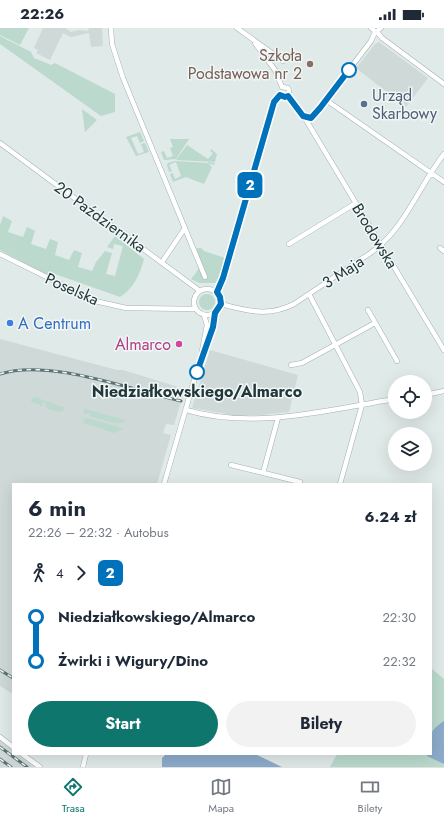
<!DOCTYPE html>
<html lang="pl">
<meta charset="utf-8">
<style>
:root{--surface:#fff;--page:#f2f2f3;--text:#1f2937;--muted:#747a83;--line:#e0e1e3;--accent:#0f766e}
body{margin:0;font-family:Jost,sans-serif;background:var(--page);color:var(--text);height:100vh;display:flex;flex-direction:column;font-size:15px;white-space:nowrap}
*{box-sizing:border-box;margin:0}
p{font-size:13px;color:var(--muted)}
.icon{flex:none;width:22px;height:22px;fill:none;stroke:currentColor;stroke-width:2;stroke-linecap:round;stroke-linejoin:round}
.map{position:relative;flex:1;overflow:hidden}
.drawer{position:absolute;left:12px;top:455px;width:420px;height:272px;display:flex;flex-direction:column;background:var(--surface);border-radius:0px;box-shadow:0 4px 16px #0002}
.drawer>*{flex:none}
.badge{padding:0 8px;border-radius:6px;font-size:14px;line-height:26px}
.tools{position:absolute;left:388px;top:347px;display:grid;gap:8px}
.tools a{display:grid;place-items:center;width:44px;height:44px;border-radius:50%;background:var(--surface);box-shadow:0 4px 16px #0002;font-size:20px}
.map>.badge{position:absolute;translate:-50% -50%;box-shadow:0 0 0 2px #fff}
.legs{display:flex;align-items:center;gap:6px;height:44px;padding:0 16px;font-size:13px}
.legs p{margin-inline-start:auto}
.head{display:flex;align-items:center;justify-content:space-between;height:68px;padding:0 16px}
h1{font-size:22px;font-weight:700;line-height:30px}
.action{display:flex;gap:8px;margin-top:auto;padding:8px 16px}
.action a{flex:1;height:46px;border-radius:24px;background:var(--accent);color:#fff;font-size:16px;font-weight:700;line-height:46px;text-align:center}
.action a+a{background:var(--page);color:var(--text)}
ul{padding:0 16px;list-style:none}
li{display:flex;align-items:center;gap:14px;height:44px;font-size:15px}
li i{display:grid;place-items:center;width:6px;height:100%;margin:0 5px;background:currentColor}
li i::after{content:'';width:10px;height:10px;margin:-5px;border:3px solid;border-radius:50%;background:var(--surface)}
li p{margin-inline-start:auto}
li:first-child i{background:linear-gradient(#0000 50%,currentColor 0)}
li:last-child i{background:linear-gradient(currentColor 50%,#0000 0)}
.status{display:flex;justify-content:space-between;align-items:center;height:28px;padding:0 20px;background:var(--surface);direction:ltr}
.status svg{height:11px;fill:currentColor}
.tab-bar{display:flex;justify-content:space-around;align-items:center;height:56px;border-top:1px solid var(--line);background:var(--surface);font-size:11px;color:var(--muted)}
.tab-bar a{display:grid;justify-items:center;gap:2px}
.tab-bar .on{color:var(--accent)}
.map>svg:first-child{display:block}
</style>
<div class="status"><b>22:26</b><svg viewBox="0 0 49 12"><path d="M0 12V9h3v3zM5 12V6h3v6zM10 12V3h3v9zM15 12V0h3v12zM26 1h20v11H26zM47 4h2v5h-2z"/></svg></div>
<div class="map">
<svg width="444" height="739" viewBox="0 0 444 739">
<rect width="100%" height="100%" fill="#e0eae9"/>
<path fill="#cfd9d8" d="M 43,0 L 65,0 L 71,4 L 78,2 L 88,3 L 89,0 L 102,0 L 103,18 L 91,19 L 89,5 L 71,9 L 63,5 L 50,32 L 36,25 L 38,22 L 34,20 Z
M 379,14 L 428,50 L 406,79 L 356,40 L 375,16 Z
M 0,311 L 117,342 L 123,342 L 185,361 L 174,397 L 166,396 L 163,405 L 171,407 L 157,456 L 13,456 L 13,666 L 0,658 Z
M 210,322 L 298,347 L 289,384 L 261,387 L 233,387 L 192,380 Z
M 0,712 L 13,722 L 13,726 L 18,726 L 35,739 L 0,739 Z"/>
<path fill="#bbd9cd" d="M 0,0 L 29,0 L 20,17 L 0,7 Z
M 0,8 L 31,24 L 34,30 L 51,37 L 55,35 L 115,66 L 115,84 L 101,88 L 0,16 Z
M 82,81 L 97,92 L 85,104 Z
M 140,104 L 144,113 L 140,115 L 137,108 L 131,110 L 138,126 L 144,124 L 141,116 L 145,115 L 149,124 L 136,128 L 126,109 Z
M 170,111 L 189,111 L 176,131 L 164,132 L 161,124 L 164,123 L 167,130 L 173,128 L 170,120 L 173,119 Z
M 187,117 L 208,131 L 213,125 L 210,123 L 211,121 L 217,126 L 215,134 L 176,132 Z
M 175,133 L 208,135 L 208,134 L 215,135 L 214,137 L 208,135 L 212,139 L 204,156 L 186,149 L 173,154 L 170,146 L 173,145 L 175,151 L 181,148 L 176,134 L 169,137 L 172,143 L 169,144 L 167,137 L 168,135 Z
M 3,188 L 12,193 L 8,204 L 23,209 L 27,199 L 35,203 L 31,216 L 46,221 L 50,211 L 58,214 L 55,227 L 69,232 L 74,222 L 82,225 L 78,239 L 92,243 L 96,234 L 105,223 L 112,225 L 106,246 L 115,248 L 123,218 L 114,216 L 113,221 L 107,219 L 115,208 L 144,231 C 140,246 134,260 120,269 L 55,246 L 52,250 L 0,222 L 0,197 Z
M 197,220 L 201,220 L 204,223 L 225,230 L 226,231 L 220,251 L 218,254 L 225,231 L 218,252 L 215,255 L 199,255 L 191,251 L 198,242 Z
M199 274a8 8 0 1 1 16 0a8 8 0 1 1-16 0Z
M 35,369 L 65,380 L 61,384 L 47,381 L 45,374 L 42,375 L 43,377 L 41,379 L 40,376 L 31,374 L 32,370 Z
M 85,381 L 125,392 L 125,394 L 114,395 L 89,388 L 90,385 L 85,386 L 83,384 Z
M 87,390 L 119,399 L 123,401 L 114,405 L 84,395 L 83,392 Z
M 431,640 L 444,651 L 444,739 L 330,739 L 337,726 L 431,726 Z"/>
<path fill="#8caccb" d="M 444,693 L 444,736 L 427,728 L 427,726 L 431,726 C 431,706 427,705 444,693 Z
M 166,726 L 255,726 L 282,739 L 162,739 L 162,730 Z"/>
<g fill="none" stroke-linecap="round" stroke-linejoin="round">
<g stroke="#a3b1b1" stroke-width="5.5">
<path id="minor" d="M 111,0 L 112,16 L 123,50 L 205,249
M 237,0 L 283,33
M 371,0 L 376,4 L 381,0
M 377,4 L 382,10 L 444,56
M 255,15 L 275,42 L 282,59
M 282,59 L 288,60 L 289,63 L 288,68
M 288,68 L 303,88 L 306,89 L 306,92 L 444,322
M 326,72 L 444,154
M 308,94 L 320,80 L 371,13 L 375,4
M 0,115 L 200,263
M 289,216 L 356,175
M 440,220 L 444,223
M 0,226 L 95,273 L 126,280 L 196,281
M 162,234 L 185,200
M194 274a13 13 0 1 1 26 0a13 13 0 1 1-26 0Z
M 217,264 L 223,250 L 274,73 L 280,67
M 309,266 L 360,364 L 362,377 L 340,456
M 221,276 C 247,283 269,289 294,276 L 369,226 C 405,202 418,159 444,126
M 368,282 L 397,333
M 202,323 L 207,297 L 204,287
M 291,337 L 302,335 L 375,295
M 425,367 L 444,363
M 186,382 C 255,402 326,382 395,371
M 231,437 L 300,454
M 263,445 L 278,390
M 164,456 L 200,332 L 213,299 L 215,285
M 0,709 L 13,719
M 22,726 L 40,739
M 83,739 L 86,726"/>
</g>
<use href="#minor" stroke="#fff" stroke-width="4.5"/>
<g stroke="#5d7374" stroke-width="3">
<path id="rail" d="M 0,346 C 48,330 131,362 181,373
M 0,642 L 13,650
M 0,719 L 27,739
M 0,731 L 11,739"/>
</g>
<use href="#rail" stroke="#f0f7f6" stroke-width="1.5" stroke-dasharray="4.5" stroke-linecap="butt"/>
</g>
<g fill="none" stroke-linecap="round" stroke-linejoin="round">
<g stroke="#fff" stroke-width="9">
<path id="line-1" d="M 197,344 L 213,299 L 215,285 L 221,276 L 220,269 L 217,264 L 223,250 L 274,74 L 280,67 L 285,69 L 288,68 L 303,88 L 311,90 L 320,80 L 349,42"/>
</g>
<use href="#line-1" stroke="#0072bc" stroke-width="6"/>
</g>
<circle fill="#8d6e63" stroke="#f0f7f6" stroke-width="1.5" cx="310" cy="36" r="4"/>
<g fill="#fff" stroke="#0072bc" stroke-width="2">
<circle cx="349" cy="42" r="7"/>
<circle cx="197" cy="344" r="7"/>
</g>
<circle fill="#5c6f8a" stroke="#f0f7f6" stroke-width="1.5" cx="364" cy="76" r="4"/>
<circle fill="#3f7fe0" stroke="#f0f7f6" stroke-width="1.5" cx="10" cy="295" r="4"/>
<circle fill="#d1479c" stroke="#f0f7f6" stroke-width="1.5" cx="179" cy="316" r="4"/>
<g text-anchor="middle" dominant-baseline="central" stroke-width="3" stroke-linejoin="round" paint-order="stroke">
<g font-size="16" fill="#785e54" stroke="#f0f7f6" text-anchor="end">
<text x="302" y="27">Szkoła<tspan x="302" dy="18">Podstawowa nr 2</tspan></text>
</g>
<g font-size="16" fill="#4e5e75" stroke="#f0f7f6" text-anchor="start">
<text x="372" y="67">Urząd<tspan x="372" dy="18">Skarbowy</tspan></text>
</g>
<g font-size="16" fill="#223739" stroke="#f0f7f6">
<text transform="translate(100 189) rotate(36)">20 Października</text>
<text transform="translate(375 208) rotate(59)">Brodowska</text>
<text transform="translate(343 244) rotate(-33)">3 Maja</text>
<text transform="translate(72 261) rotate(24)">Poselska</text>
</g>
<g font-size="16" fill="#366cbe" stroke="#f0f7f6" text-anchor="start">
<text x="18" y="295">A Centrum</text>
</g>
<g font-size="16" fill="#b23c85" stroke="#f0f7f6" text-anchor="end">
<text x="171" y="316">Almarco</text>
</g>
<g font-size="16" font-weight="bold" fill="#223739" stroke="#f0f7f6">
<text x="197" y="363">Niedziałkowskiego/Almarco</text>
</g>
</g>
</svg>
<div class="tools">
<a><svg class="icon" aria-label="locate" viewBox="0 0 24 24"><circle cx="12" cy="12" r="6"/><path d="M12 2v4M12 18v4M2 12h4M18 12h4"/></svg></a>
<a><svg class="icon" aria-label="layers" viewBox="0 0 24 24"><path d="M12 4l9 5-9 5-9-5zM3 14l9 5 9-5"/></svg></a>
</div>
<b class="badge" style="left:250px;top:157px;background:#0072bc;color:#fff">2</b>
<section class="drawer">
<div class="head"><div><h1>6 min</h1><p>22:26 – 22:32 · Autobus</p></div><b>6.24 zł</b></div>
<div class="legs"><svg class="icon" aria-label="walk" viewBox="0 0 24 24"><circle cx="13" cy="4" r="2"/><path d="M13 8l-2 6 4 7M11 14l-3 7M7 12l3-4h3l4 4"/></svg>4<svg class="icon" aria-label="forward" viewBox="0 0 24 24"><path d="M9 5l7 7-7 7"/></svg><b class="badge" style="background:#0072bc;color:#fff">2</b></div>
<ul>
<li><i style="color:#0072bc"></i><b>Niedziałkowskiego/Almarco</b><p>22:30</p></li>
<li><i style="color:#0072bc"></i><b>Żwirki i Wigury/Dino</b><p>22:32</p></li>
</ul>
<div class="action"><a>Start</a><a>Bilety</a></div>
</section>
</div>
<nav class="tab-bar">
<a class="on"><svg class="icon" aria-label="directions" viewBox="0 0 24 24"><path d="M12 3l9 9-9 9-9-9zM9 14v-3h6M13 9l2 2-2 2"/></svg>Trasa</a>
<a><svg class="icon" aria-label="map" viewBox="0 0 24 24"><path d="M3 6l6-2 6 2 6-2v14l-6 2-6-2-6 2zM9 4v14M15 6v14"/></svg>Mapa</a>
<a><svg class="icon" aria-label="tickets" viewBox="0 0 24 24"><path d="M3 7h18v10H3zM15 7v10"/></svg>Bilety</a>
</nav>
